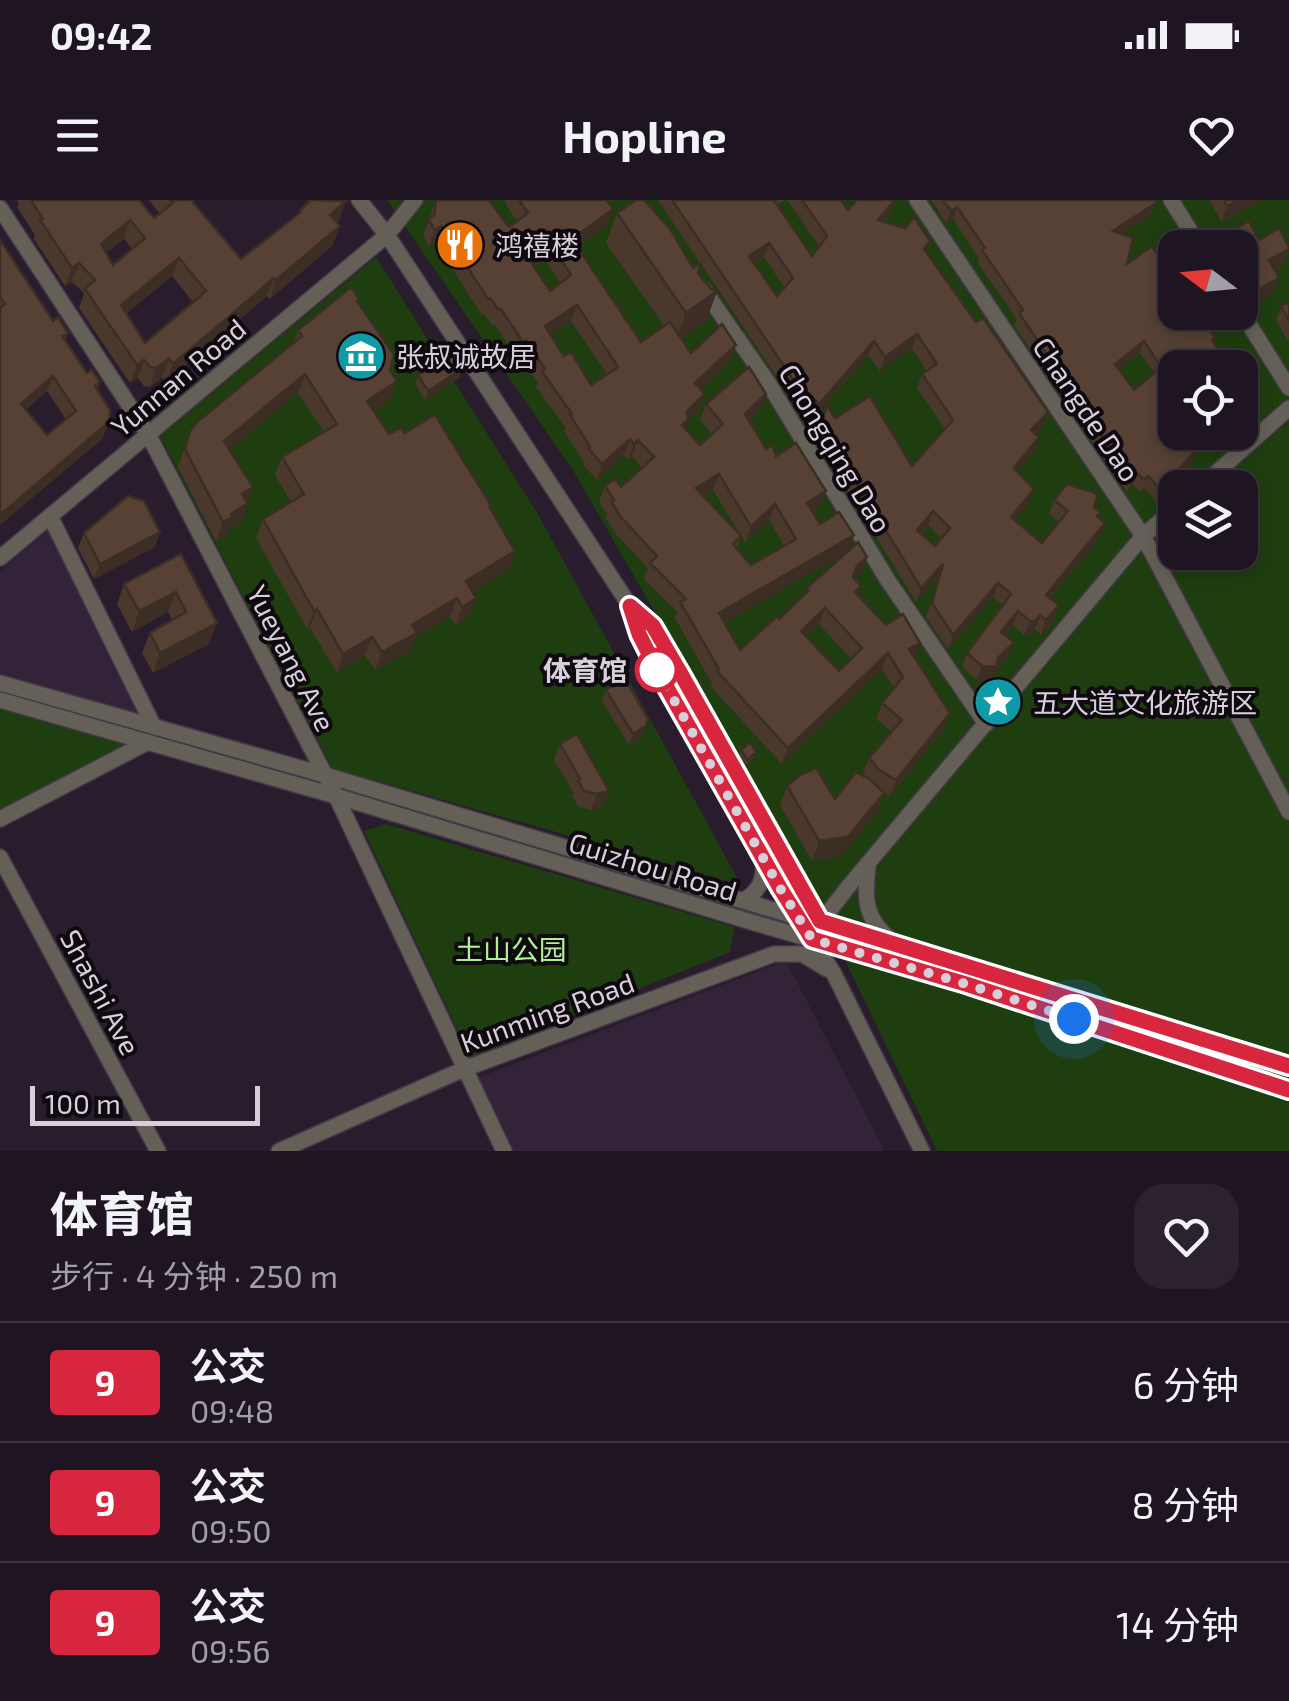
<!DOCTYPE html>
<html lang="zh">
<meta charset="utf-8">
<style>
:root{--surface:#1f1522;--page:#2c222f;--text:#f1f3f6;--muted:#a19fa5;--line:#3c3440}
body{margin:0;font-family:"Exo 2","Noto Sans SC",sans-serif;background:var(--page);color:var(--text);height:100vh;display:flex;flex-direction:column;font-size:38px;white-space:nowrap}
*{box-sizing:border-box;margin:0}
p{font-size:32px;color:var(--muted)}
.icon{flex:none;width:55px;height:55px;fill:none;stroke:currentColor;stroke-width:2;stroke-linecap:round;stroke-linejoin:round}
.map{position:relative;height:951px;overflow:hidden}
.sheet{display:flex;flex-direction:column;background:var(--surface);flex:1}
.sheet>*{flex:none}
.badge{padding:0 20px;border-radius:8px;font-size:35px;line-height:65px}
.needle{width:65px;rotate:286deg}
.buttons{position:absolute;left:1158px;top:30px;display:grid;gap:20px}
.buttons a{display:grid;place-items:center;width:100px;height:100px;border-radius:20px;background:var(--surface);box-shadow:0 5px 15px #0003,0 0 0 2px var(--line);font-size:50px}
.scale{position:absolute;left:30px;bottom:25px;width:230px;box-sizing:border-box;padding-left:10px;border:5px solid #d8cfdb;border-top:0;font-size:28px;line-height:35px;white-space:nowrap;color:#d8cfdb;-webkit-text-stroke:8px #0f0910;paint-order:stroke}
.you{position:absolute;width:50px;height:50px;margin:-25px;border:8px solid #fff;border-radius:50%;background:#1a73e8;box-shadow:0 0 0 15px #1a73e833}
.map>.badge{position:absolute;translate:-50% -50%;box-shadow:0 0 0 5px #fff}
.round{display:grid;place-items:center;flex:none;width:105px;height:105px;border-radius:30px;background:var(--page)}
.head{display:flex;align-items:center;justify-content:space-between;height:170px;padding:0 50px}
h1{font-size:48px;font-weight:700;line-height:75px}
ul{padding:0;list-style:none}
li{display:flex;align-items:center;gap:30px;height:120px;padding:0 50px;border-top:2px solid var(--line)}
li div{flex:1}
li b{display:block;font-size:38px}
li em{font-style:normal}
li .badge{min-width:110px;font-weight:700;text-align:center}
.status{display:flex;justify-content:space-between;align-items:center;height:70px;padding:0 50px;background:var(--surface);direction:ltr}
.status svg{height:28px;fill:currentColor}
header{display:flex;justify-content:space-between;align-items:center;height:130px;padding:0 50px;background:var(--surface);font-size:45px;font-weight:700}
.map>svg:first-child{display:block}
</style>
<div class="status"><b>09:42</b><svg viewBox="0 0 49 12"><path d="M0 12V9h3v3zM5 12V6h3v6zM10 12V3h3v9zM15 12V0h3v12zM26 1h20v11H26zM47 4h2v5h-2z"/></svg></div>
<header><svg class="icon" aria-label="menu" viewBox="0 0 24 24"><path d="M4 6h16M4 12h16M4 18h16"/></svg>Hopline<svg class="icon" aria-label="heart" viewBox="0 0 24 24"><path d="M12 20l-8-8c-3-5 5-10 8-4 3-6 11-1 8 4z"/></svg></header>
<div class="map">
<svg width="1289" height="951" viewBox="0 0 1289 951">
<rect width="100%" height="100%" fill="#291c2d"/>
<path fill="#332339" d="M 48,330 L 141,517 L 0,475 L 0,371 Z
M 786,761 L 885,951 L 508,951 L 477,878 Z"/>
<path fill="#1e3e0f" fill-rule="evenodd" d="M 387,0 L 1289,0 L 1289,951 L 937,951 L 793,652 L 574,272 ZM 1175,48 L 1240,48 L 1240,112 L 1175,112 ZM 1175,168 L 1240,168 L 1240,232 L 1175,232 ZM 1175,288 L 1240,288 L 1240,352 L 1175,352 Z
M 376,57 L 539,316 L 741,685 L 332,568 L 160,236 Z
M 0,506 L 141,543 L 0,615 Z
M 386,624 L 734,727 L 730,752 L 470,857 L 364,631 Z"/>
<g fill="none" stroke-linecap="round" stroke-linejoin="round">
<g stroke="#453949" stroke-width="18">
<path id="minor" d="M 359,0 L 387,35 L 630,406 L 639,434 L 657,470 L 798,719
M 917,0 L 1143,336 L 1289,612
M 1171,0 L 1201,48
M 0,8 L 148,234 L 336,596 L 504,951
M 704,90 L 767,181 L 887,379 L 986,524
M 1240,110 L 1289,188
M 1199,288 L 1289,208
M 50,316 L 154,527
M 0,358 L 387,35 L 415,0
M 633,408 L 653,426 L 681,474 L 820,721
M 0,483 L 325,575 L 797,717 L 846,729 L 1289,866
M 0,500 L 336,596 L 758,724 L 966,784 L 1289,890
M 0,619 L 148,542
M 0,657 L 158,951
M 868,667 C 864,699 865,719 891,740
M 744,700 C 760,691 765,678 763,660
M 817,727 L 848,687 L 1143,336 L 1175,308
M 811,737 L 834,774 L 922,951
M 279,951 L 464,869 L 774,754 L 802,754 L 827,769"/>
</g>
<use href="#minor" stroke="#656057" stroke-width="15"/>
</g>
<path fill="#4a382d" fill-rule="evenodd" d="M 17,0 L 139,0 L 154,18 L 160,14 L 149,0 L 191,0 L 241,59 L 298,15 L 300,10 L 309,2 L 307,0 L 345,0 L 339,20 L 336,22 L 333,45 L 270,99 L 267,96 L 166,182 L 162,178 L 150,187 L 144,186 L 138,178 L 130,183 L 79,108 L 84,93 L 72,82 L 65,86 L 34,39 L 35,35 L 17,7 L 19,3 ZM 124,39 L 132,49 L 113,65 L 106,53 ZM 172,76 L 193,102 L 145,143 L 127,113 Z
M 435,0 L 489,0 L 509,27 L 517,21 L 505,3 L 506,0 L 606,0 L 613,9 L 607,25 L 578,47 L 641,142 L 664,126 L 606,43 L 617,13 L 693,68 L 700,63 L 658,0 L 785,0 L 777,5 L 812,56 L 819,46 L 787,0 L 841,0 L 848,10 L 895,0 L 890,14 L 883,22 L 926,52 L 1043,226 L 1035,234 L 1034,252 L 1017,272 L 1029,303 L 1015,320 L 1042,343 L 1059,322 L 1049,314 L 1054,300 L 1094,307 L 1100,312 L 1098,317 L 1105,323 L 1100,337 L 1050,398 L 1059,405 L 1054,420 L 1041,435 L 1035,429 L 1030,435 L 1024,435 L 1013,425 L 1005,435 L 1009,456 L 995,470 L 991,482 L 977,480 L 962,467 L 967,453 L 1003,405 L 993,397 L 948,449 L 926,417 L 938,378 L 916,402 L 816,238 L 827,205 L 835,218 L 912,266 L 945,229 L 917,188 L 922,174 L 927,171 L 912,148 L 880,171 L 868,155 L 813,218 L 787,192 L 701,64 L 698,73 L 711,89 L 717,91 L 706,121 L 681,138 L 691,153 L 736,145 L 730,161 L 700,189 L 705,194 L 699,210 L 688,220 L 685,228 L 700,245 L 712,234 L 700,220 L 706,204 L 766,194 L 760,210 L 749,221 L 766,249 L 826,291 L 820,307 L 813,312 L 820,324 L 848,351 L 724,423 L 740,450 L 779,419 L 804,395 L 807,388 L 867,357 L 861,373 L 854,378 L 858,395 L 915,458 L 950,513 L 944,529 L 890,596 L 882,591 L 884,593 L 877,613 L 840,657 L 812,661 L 780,605 L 787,586 L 835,599 L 865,577 L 863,574 L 869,558 L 892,532 L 876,519 L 882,503 L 894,488 L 882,469 L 782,564 L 711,487 L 712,484 L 675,418 L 677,412 L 644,379 L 648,368 L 614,332 L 606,318 L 607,314 L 599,302 L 605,286 L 621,287 L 642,268 L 632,256 L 628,260 L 624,255 L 597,280 L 583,265 L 584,262 L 564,231 L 566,228 L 536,187 L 538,183 L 520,156 L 517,158 L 495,125 L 493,126 L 484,114 L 482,115 L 435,42 L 429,46 L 423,35 L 430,18 ZM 764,57 L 784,87 L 777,96 L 754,64 ZM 546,61 L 560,83 L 550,91 L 535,67 ZM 571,121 L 607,174 L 591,185 L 564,156 L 550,135 ZM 713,290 L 740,334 L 704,296 ZM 769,320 L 784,346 L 751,365 L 737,349 L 741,336 L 745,343 ZM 928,325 L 941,338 L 935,346 L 921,334 ZM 819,424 L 851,459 L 839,471 L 806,436 Z
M 931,0 L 1154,0 L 1151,15 L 1122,34 L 1127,64 L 1175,112 L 1215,138 L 1191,239 L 1194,260 L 1156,301 L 1144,288 L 1140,292 L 1133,285 L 1127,292 L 1014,125 L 1017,119 L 977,62 L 979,58 L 953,19 L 946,23 ZM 1140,153 L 1154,174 L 1134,190 L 1119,169 Z
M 1209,0 L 1262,0 L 1222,22 Z
M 1227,33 L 1289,47 L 1284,64 L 1274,70 L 1273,94 L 1252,106 L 1240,84 L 1240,48 L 1222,48 Z
M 0,40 L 53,121 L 68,133 L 65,140 L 87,173 L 100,182 L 97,190 L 103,238 L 0,325 ZM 47,191 L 66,219 L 47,235 L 26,210 Z
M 1289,102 L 1289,138 L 1287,140 L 1276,120 L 1281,106 Z
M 358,103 L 390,170 L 397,181 L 390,200 L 374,211 L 389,234 L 404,233 L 490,308 L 515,351 L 509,370 L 472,392 L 469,417 L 456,425 L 450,417 L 415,438 L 410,452 L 375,470 L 365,455 L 337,473 L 310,428 L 307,429 L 256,338 L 263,319 L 291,302 L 275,275 L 282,257 L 324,232 L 298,193 L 229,250 L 253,287 L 241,322 L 228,330 L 226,336 L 216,341 L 178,267 L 190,231 L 294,142 L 298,130 Z
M 462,169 L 459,178 L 425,200 L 415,184 L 418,175 Z
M 84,333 L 155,347 L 94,379 L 78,348 Z
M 181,354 L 209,444 L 153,473 L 142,453 L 150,433 L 172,420 L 168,412 L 132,432 L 117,404 L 124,384 Z
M 606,490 L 643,537 L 629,545 L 602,501 Z
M 560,544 L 609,591 L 603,607 L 591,610 L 578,606 L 572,596 L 574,593 L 554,560 Z
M 741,550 L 754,557 L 746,565 L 739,555 Z"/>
<path fill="#3c2e24" d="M 895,0 L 890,14 L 873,35 L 878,20 Z
M 1239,0 L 1262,0 L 1222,22 L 1227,6 Z
M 346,1 L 339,20 L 323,33 L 330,15 Z
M 1156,3 L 1151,15 L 1109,43 L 1113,31 Z
M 957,7 L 953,19 L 946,23 L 951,11 Z
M 613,9 L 607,25 L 566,55 L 572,39 Z
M 130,20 L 124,39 L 94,62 L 101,44 Z
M 340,26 L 333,45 L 270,99 L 276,80 Z
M 441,26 L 435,42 L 429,46 L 435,30 Z
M 769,43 L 764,57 L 744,70 L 749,56 Z
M 552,45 L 546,61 L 524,75 L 529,59 Z
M 1289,49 L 1284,64 L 1263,76 L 1269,60 Z
M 179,58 L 172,76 L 115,123 L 121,105 Z
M 79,63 L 72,82 L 65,86 L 72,68 Z
M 274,78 L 267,96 L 166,182 L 173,164 Z
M 1279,78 L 1273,94 L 1252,106 L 1258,90 Z
M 717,91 L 706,121 L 675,142 L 686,113 Z
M 577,105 L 571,121 L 539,142 L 545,126 Z
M 917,134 L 912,148 L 880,171 L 885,157 Z
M 526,140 L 520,156 L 517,158 L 523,142 Z
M 874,141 L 868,155 L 813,218 L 819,204 Z
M 1144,141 L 1140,153 L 1111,176 L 1115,164 Z
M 736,145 L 730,161 L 689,199 L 695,183 Z
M 169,159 L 162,178 L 150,187 L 156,168 Z
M 144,160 L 138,178 L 130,183 L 137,165 Z
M 462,169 L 459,178 L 425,200 L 428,191 Z
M 305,174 L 298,193 L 217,260 L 224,241 Z
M 53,176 L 47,191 L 15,219 L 21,204 Z
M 397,181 L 390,200 L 361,220 L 367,201 Z
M 705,194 L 699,210 L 688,220 L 682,236 L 676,241 L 687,211 Z
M 766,194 L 760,210 L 739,230 L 745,214 Z
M 1048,212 L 1043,226 L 1026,244 L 1031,230 Z
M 109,222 L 103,238 L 0,325 L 0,315 Z
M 1188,232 L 1199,232 L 1182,246 Z
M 1039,237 L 1034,252 L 1008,282 L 1014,268 Z
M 630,239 L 624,255 L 597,280 L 602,264 Z
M 638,240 L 632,256 L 628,260 L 634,244 Z
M 1198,248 L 1194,260 L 1156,301 L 1160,289 Z
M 1137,273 L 1133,285 L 1127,292 L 1131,279 Z
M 719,274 L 713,290 L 690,304 L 696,288 Z
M 253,287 L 241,322 L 228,330 L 226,336 L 216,341 L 223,322 L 242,294 Z
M 1034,289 L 1029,303 L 1006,331 L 1011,317 Z
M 826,291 L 820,307 L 801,319 L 807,303 Z
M 775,304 L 769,320 L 745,343 L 751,327 Z
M 933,311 L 928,325 L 912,344 L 917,330 Z
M 1105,323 L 1100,337 L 1040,409 L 1046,395 Z
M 160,332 L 155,347 L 94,379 L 100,364 Z
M 854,335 L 848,351 L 713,430 L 719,413 Z
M 515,351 L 509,370 L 459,400 L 466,381 Z
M 867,357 L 861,373 L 851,382 L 857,366 Z
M 943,364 L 938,378 L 916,402 L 921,388 Z
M 998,383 L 993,397 L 948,449 L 953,435 Z
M 176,392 L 168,412 L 132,432 L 139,411 Z
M 457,398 L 450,417 L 415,438 L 410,452 L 375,470 L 382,452 L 412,425 Z
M 476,398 L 469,417 L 456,425 L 462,407 Z
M 1059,405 L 1054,420 L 1041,435 L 1046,420 Z
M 825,408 L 819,424 L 795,447 L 801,431 Z
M 317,409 L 310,428 L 307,429 L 314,411 Z
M 1018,411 L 1013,425 L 996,446 L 1001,432 Z
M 1040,415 L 1035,429 L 1030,435 L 1024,435 L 1030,421 Z
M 217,423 L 209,444 L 153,473 L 160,453 Z
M 372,437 L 365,455 L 337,473 L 343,454 Z
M 1014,442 L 1009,456 L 995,470 L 991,482 L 977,480 L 982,466 L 998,458 Z
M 920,443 L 915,459 L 909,449 Z
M 888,453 L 882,469 L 782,564 L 788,548 Z
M 950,513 L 944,529 L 890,596 L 896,580 Z
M 646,526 L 643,537 L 629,545 L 633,534 Z
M 609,591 L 603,607 L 591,610 L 597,594 Z
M 884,593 L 877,613 L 840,657 L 812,661 L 819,641 Z"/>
<path fill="#564134" stroke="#3c2e24" stroke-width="2.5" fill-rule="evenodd" d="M 31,0 L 139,0 L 154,18 L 173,3 L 170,0 L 191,0 L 241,59 L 301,12 L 300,10 L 311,0 L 346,1 L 330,15 L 340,26 L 276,80 L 274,78 L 173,164 L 169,159 L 156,168 L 150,167 L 144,160 L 137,165 L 85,89 L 95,80 L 79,63 L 72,68 L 40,20 L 43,19 ZM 130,20 L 145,38 L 113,65 L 101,44 ZM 179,58 L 206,91 L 145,143 L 121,105 Z
M 436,0 L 489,0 L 509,27 L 528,13 L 519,0 L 606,0 L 613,9 L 572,39 L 641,142 L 670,122 L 691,153 L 722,124 L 736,145 L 695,183 L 705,194 L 687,211 L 688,220 L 682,225 L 700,245 L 723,224 L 706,204 L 749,167 L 766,194 L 745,214 L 766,249 L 772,245 L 776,256 L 796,243 L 826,291 L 807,303 L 820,324 L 839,312 L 854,335 L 719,413 L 740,450 L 777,416 L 779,419 L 809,390 L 807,388 L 858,342 L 867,357 L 857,366 L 853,377 L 861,386 L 855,392 L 886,425 L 903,414 L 920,443 L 909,449 L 950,513 L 896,580 L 879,570 L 869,558 L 902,520 L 882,503 L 903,477 L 888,453 L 788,548 L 717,471 L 719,469 L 680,402 L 686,399 L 650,363 L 657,356 L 620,316 L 612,302 L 614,300 L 605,286 L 615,279 L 621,287 L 654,257 L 638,240 L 634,244 L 630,239 L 602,264 L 589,249 L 590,247 L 570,215 L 572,214 L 542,171 L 545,169 L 526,140 L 523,142 L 501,109 L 499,110 L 490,98 L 488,99 L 441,26 L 435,30 L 428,19 L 434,16 ZM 552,45 L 571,75 L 550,91 L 529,59 ZM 577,105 L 618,167 L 591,185 L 571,152 L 564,156 L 545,126 ZM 719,274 L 751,327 L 775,304 L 796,339 L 751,365 L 733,344 L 741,336 L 696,288 ZM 825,408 L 862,448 L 839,471 L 801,431 Z
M 636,0 L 644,0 L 671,30 L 693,68 L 701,63 L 698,73 L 711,89 L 717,91 L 686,113 L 617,13 Z
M 672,0 L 774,0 L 812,56 L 827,36 L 802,0 L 841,0 L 848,10 L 857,0 L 895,0 L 878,20 L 905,28 L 914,17 L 930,41 L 924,49 L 976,122 L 983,118 L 1048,212 L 1031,230 L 1039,237 L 1014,268 L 1034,289 L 1011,317 L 1042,343 L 1068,311 L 1054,300 L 1067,284 L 1096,293 L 1097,297 L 1094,307 L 1100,312 L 1097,316 L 1105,323 L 1046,395 L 1059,405 L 1046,420 L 1040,415 L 1035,421 L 1030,421 L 1018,411 L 1001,432 L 1014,442 L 998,458 L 996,467 L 982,466 L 967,453 L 1011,394 L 998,383 L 953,435 L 932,403 L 943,364 L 921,388 L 821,224 L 827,205 L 835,218 L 870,196 L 912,266 L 953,220 L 922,174 L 937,164 L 917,134 L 885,157 L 874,141 L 819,204 L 792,178 ZM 769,43 L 793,78 L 777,96 L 749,56 ZM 933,311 L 950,328 L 935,346 L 917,330 Z
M 943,0 L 1154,0 L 1156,3 L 1113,31 L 1133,38 L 1127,64 L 1152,46 L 1156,52 L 1159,50 L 1175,76 L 1175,112 L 1192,112 L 1194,115 L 1198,112 L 1215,138 L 1212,140 L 1226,162 L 1240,154 L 1237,164 L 1240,168 L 1175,168 L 1175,232 L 1188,232 L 1186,234 L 1198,248 L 1160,289 L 1148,276 L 1144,280 L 1137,273 L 1131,279 L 1019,113 L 1023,110 L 982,50 L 985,48 L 957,7 L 951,11 ZM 1144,141 L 1161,167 L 1134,190 L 1115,164 Z
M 1224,0 L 1239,0 L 1227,6 Z
M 1249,21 L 1259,40 L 1279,28 L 1289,47 L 1289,49 L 1269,60 L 1279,78 L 1258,90 L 1240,57 L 1240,48 L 1235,48 L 1227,33 Z
M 0,40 L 53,121 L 58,117 L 68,133 L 62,136 L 87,173 L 92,170 L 100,182 L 95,186 L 110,210 L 109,222 L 0,315 L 0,108 L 5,104 L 0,97 ZM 53,176 L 76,211 L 47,235 L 21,204 Z
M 351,87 L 359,99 L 357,101 L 394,155 L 390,170 L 397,181 L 367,201 L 389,234 L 401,228 L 404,233 L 435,215 L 491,305 L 489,306 L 515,351 L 466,381 L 476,398 L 462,407 L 457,398 L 412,425 L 417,433 L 382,452 L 372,437 L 343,454 L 317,409 L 314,411 L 263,319 L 304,294 L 282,257 L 337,224 L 305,174 L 224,241 L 253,287 L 242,294 L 248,303 L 231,314 L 232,317 L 223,322 L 185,249 L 190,231 L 196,223 L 302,136 L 298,130 Z
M 1289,102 L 1289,121 L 1281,106 Z
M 452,152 L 462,169 L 428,191 L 418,175 Z
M 128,296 L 144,301 L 160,332 L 100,364 L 84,333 Z
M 181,354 L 217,423 L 160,453 L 150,433 L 186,412 L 176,392 L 139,411 L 124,384 Z
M 625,479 L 648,519 L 646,526 L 633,534 L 606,490 Z
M 577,534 L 609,591 L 597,594 L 584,591 L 578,581 L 580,579 L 560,544 Z
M 750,542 L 756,552 L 748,560 L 741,550 Z
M 816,568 L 835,599 L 856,572 L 871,580 L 884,593 L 848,637 L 819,641 L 787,586 L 800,575 Z"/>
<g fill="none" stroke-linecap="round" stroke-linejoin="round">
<g stroke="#fff" stroke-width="22">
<path id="line" d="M 1289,866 L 820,721 L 681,474 L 653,426 L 630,406 L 639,434 L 657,470 L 780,688 L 812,739 L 966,784 L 1289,890"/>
</g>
<use href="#line" stroke="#d7263d" stroke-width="15"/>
<path stroke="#d8cfdb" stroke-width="10" stroke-dasharray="0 18" d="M 657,470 L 780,688 L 812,739 L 966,784 L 1074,819"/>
</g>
<defs>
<g id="restaurant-disc" transform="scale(2.5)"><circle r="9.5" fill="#e8710a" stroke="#0f0910"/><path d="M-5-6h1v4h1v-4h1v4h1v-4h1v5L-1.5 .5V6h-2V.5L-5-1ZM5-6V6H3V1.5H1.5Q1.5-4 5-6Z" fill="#fff"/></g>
<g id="museum-disc" transform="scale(2.5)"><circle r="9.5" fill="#0f9aa8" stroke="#0f0910"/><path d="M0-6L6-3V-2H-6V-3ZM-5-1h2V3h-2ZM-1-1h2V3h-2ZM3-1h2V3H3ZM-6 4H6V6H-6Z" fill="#fff"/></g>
<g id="sight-disc" transform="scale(2.5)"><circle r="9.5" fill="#0f9aa8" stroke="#0f0910"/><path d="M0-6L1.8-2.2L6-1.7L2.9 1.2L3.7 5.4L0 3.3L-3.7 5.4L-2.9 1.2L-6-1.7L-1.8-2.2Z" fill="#fff"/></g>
</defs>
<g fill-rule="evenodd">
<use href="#restaurant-disc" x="460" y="45"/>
<use href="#museum-disc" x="361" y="156"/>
<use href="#sight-disc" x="998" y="502"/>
</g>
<circle fill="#fff" stroke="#d7263d" stroke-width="5" cx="657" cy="470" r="20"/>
<g text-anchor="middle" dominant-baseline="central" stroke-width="8" stroke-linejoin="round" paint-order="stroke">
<g font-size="28" fill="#d8cfdb" stroke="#0f0910" text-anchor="start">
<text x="495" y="45">鸿禧楼</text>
<text x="396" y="156">张叔诚故居</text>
<text x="1033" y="502">五大道文化旅游区</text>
</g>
<g font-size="28" fill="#d8cfdb" stroke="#0f0910">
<text transform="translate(178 177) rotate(-40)">Yunnan Road</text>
<text transform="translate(1087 209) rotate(56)">Changde Dao</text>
<text transform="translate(836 248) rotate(59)">Chongqing Dao</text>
<text transform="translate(292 458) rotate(63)">Yueyang Ave</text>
<text transform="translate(653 666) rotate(17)">Guizhou Road</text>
<text transform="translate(101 792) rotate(62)">Shashi Ave</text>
<text transform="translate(547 812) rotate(-20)">Kunming Road</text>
</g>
<g font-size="28" font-weight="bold" fill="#d8cfdb" stroke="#0f0910" text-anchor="end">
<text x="627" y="470">体育馆</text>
</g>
<g font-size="28" fill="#afef96" stroke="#0f0910">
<text x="511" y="749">土山公园</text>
</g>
</g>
</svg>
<div class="buttons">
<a><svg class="needle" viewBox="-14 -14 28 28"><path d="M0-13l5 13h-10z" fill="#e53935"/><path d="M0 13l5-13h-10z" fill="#a19fa5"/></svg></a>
<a><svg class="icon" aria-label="locate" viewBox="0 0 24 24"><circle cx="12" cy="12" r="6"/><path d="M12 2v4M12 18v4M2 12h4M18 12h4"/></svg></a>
<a><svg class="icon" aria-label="layers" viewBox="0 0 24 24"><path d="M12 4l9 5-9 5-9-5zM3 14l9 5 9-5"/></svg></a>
</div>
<div class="scale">100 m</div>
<div class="you" style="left:1074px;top:819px"></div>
</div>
<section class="sheet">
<div class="head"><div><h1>体育馆</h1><p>步行 · 4 分钟 · 250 m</p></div><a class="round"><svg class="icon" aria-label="heart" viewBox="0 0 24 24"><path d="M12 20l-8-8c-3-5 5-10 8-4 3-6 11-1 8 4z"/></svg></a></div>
<ul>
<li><span class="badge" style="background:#d7263d;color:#fff">9</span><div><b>公交</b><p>09:48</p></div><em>6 分钟</em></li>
<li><span class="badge" style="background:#d7263d;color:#fff">9</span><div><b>公交</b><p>09:50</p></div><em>8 分钟</em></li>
<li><span class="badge" style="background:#d7263d;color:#fff">9</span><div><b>公交</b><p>09:56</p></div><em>14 分钟</em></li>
</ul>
</section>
